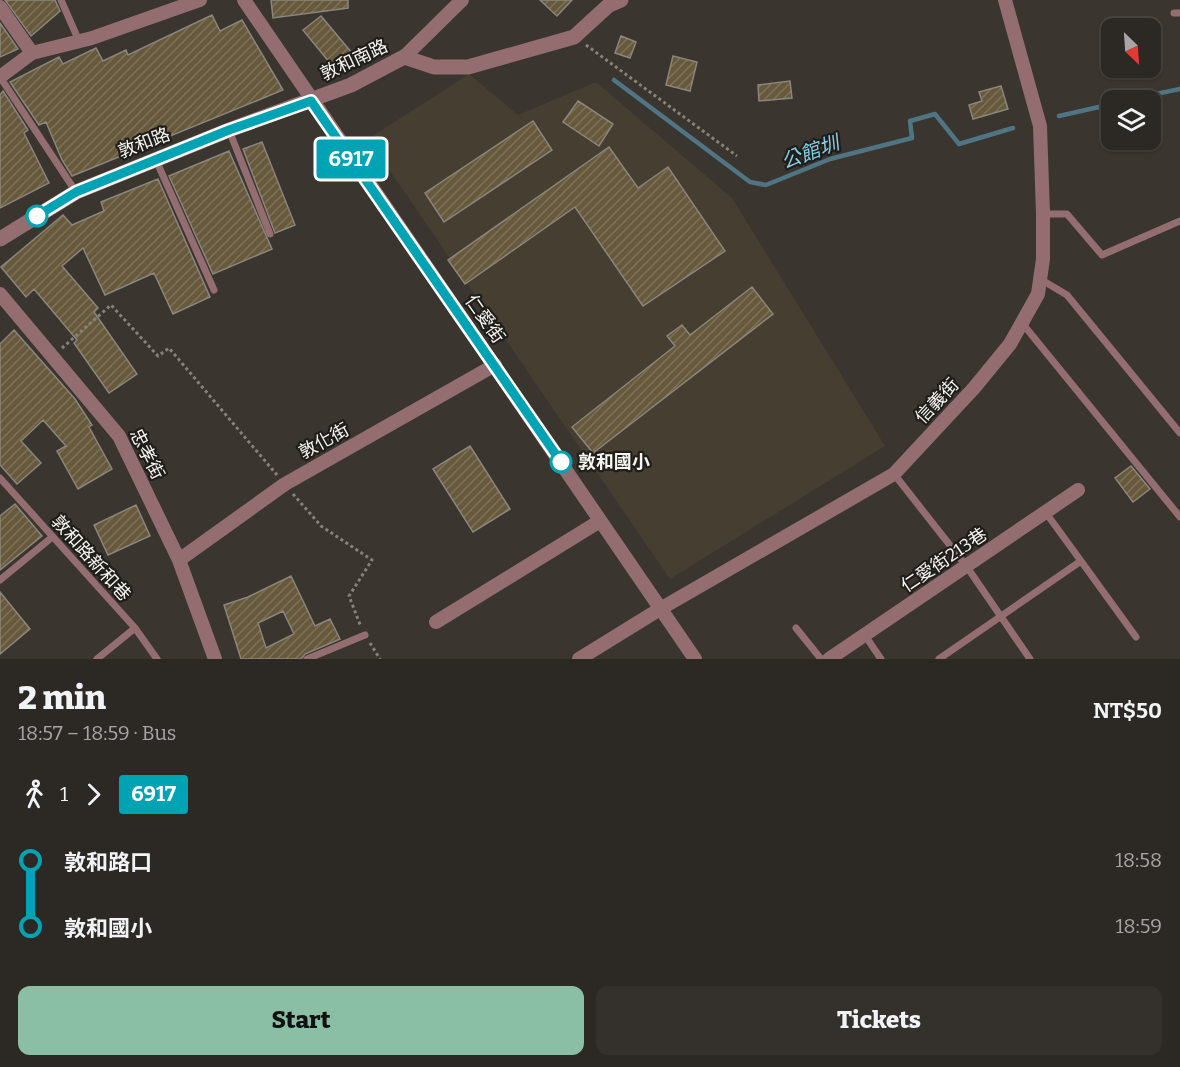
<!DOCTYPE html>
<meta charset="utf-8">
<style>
:root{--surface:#2c2823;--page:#34302b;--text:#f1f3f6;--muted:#a6a6a6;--line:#484441;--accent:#8abfa5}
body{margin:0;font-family:Bitter,"Noto Sans TC",serif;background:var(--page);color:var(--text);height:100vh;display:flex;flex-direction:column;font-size:22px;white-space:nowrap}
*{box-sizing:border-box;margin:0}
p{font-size:20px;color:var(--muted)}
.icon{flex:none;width:33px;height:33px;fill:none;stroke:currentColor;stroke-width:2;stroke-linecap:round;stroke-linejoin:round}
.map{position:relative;height:659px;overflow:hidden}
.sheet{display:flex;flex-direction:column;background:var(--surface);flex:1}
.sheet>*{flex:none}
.badge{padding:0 12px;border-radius:4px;font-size:21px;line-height:39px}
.needle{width:39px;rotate:155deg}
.buttons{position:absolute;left:1101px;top:18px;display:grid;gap:12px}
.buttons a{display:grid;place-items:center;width:60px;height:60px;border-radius:12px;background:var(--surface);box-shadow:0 2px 4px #0004,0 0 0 2px var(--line);font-size:30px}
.map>.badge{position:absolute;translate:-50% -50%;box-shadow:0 0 0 3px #fff}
.legs{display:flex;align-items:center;gap:9px;height:66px;padding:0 18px;font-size:20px}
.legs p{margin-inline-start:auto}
.summary{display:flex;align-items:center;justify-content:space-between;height:102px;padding:0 18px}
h1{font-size:33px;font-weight:800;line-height:45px}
.primary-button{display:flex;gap:12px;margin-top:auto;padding:12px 18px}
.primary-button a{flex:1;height:69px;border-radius:12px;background:var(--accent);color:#111;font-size:24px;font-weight:800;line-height:69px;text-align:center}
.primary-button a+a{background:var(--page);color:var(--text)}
ul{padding:0 18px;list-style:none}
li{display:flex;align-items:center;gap:21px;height:66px;font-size:22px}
li i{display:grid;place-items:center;width:9px;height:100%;margin:0 8px;background:currentColor}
li i::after{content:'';width:15px;height:15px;margin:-8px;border:4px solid;border-radius:50%;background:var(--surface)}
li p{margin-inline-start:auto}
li:first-child i{background:linear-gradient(#0000 50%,currentColor 0)}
li:last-child i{background:linear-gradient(currentColor 50%,#0000 0)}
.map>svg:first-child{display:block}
</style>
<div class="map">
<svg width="1180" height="659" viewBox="0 0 1180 659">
<defs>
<pattern id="building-hatch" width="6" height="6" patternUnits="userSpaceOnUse" patternTransform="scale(1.5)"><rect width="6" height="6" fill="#67593b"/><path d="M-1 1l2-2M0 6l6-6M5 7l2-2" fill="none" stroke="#7e7158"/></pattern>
</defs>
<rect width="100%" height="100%" fill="#3a362f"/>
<path fill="#453e31" d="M 469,74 L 518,115 L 596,82 L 732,198 L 885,446 L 670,579 L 368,139 Z"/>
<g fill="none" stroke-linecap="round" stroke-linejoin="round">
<path stroke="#4f7583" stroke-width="4.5" d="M 614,80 L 750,182 L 766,185 L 830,159 L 912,138 L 910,121 L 935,114 L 959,144 L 1013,128
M 1128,100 L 1180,89
M 1059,116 L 1112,104"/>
</g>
<path fill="url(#building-hatch)" stroke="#8a867d" stroke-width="1.5" fill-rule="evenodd" d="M 5,0 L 55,0 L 60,11 L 31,36 Z
M 271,0 L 348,0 L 348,8 L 273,18 Z
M 540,0 L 572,0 L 557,16 Z
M 212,15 L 220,31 L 242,20 L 283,90 L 72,176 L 62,160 L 46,122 L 39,125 L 10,82 L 59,57 L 63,64 L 96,48 L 103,61 L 126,50 L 128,55 Z
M 321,16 L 352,53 L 334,68 L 303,30 Z
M 0,23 L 18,49 L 0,57 Z
M 621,36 L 636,42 L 630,58 L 615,53 Z
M 673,56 L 697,62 L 690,91 L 666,85 Z
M 790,81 L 792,98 L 759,101 L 758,85 Z
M 1001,86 L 1008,109 L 973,119 L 969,105 L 982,101 L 979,92 Z
M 3,91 L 28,130 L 24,133 L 49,183 L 0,208 L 0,95 Z
M 578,101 L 613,124 L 599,146 L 563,122 Z
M 533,121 L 552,150 L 444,222 L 425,193 Z
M 262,142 L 295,225 L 275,233 L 243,149 Z
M 609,147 L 638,188 L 668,167 L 725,251 L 643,306 L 575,207 L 465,284 L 448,260 Z
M 229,151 L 272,249 L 213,274 L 169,176 Z
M 158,179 L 210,297 L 173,314 L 154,273 L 105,295 L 83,248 L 62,266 L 98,308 L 94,312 L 137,374 L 109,393 L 74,343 L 77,340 L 34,289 L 26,297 L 1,267 L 63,215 L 72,225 L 104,211 L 101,202 Z
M 752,287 L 773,314 L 593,453 L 572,427 L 675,346 L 667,336 L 682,325 L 690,335 Z
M 14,330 L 75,399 L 92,425 L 89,427 L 112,469 L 78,489 L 57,451 L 66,446 L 43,420 L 21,441 L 41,463 L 17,484 L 0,465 L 0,344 Z
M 470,446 L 510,509 L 473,532 L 433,469 Z
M 1131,466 L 1150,489 L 1133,502 L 1115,478 Z
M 15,504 L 42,536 L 0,570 L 0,516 Z
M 136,505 L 150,536 L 108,555 L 94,525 Z
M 291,576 L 315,626 L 330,619 L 340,639 L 305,654 L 301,659 L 241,659 L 224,605 L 248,597 ZM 283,611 L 294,634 L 266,648 L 258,623 Z
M 0,592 L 30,629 L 0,654 Z"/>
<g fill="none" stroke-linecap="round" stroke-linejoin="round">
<path stroke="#86827c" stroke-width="3" stroke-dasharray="3 3" stroke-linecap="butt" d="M 586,45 L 737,156
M 62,348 L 111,305 L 158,356 L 169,348 L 277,475
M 293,494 L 321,526 L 372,560 L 349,596 L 361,627
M 370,643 L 380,659"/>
<path stroke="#936d70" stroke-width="7" d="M 61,0 L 79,41
M 1174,13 L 1180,13
M 0,77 L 76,192
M 229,130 L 270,234
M 156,160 L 214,290
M 1043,214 L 1067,214 L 1102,255 L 1180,221
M 1040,279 L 1067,295 L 1180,433
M 1022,323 L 1180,517
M 894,474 L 967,567 L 1030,659
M 0,478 L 135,628 L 157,659
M 1046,513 L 1081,561
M 0,580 L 51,538
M 796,628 L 821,659
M 864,634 L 881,659
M 97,659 L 135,628
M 307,659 L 365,635
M 939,659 L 1081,561 L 1136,637"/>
<path stroke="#936d70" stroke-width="14" d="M 244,0 L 695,659
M 0,7 L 32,53
M 404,57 L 462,0
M 0,77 L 32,53 L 92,38 L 200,0
M 0,294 L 119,436 L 179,560 L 215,659
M 179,560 L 285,484 L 495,365
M 436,622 L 600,521
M 579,659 L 660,609 L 894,474 L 974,388 L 1010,344 L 1038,294 L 1043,259 L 1043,214 L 1040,126 L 1005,0
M 829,659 L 1078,490"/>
<path stroke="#936d70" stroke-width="15" d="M 0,239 L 76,192 L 229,130 L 351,85 L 404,57 L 434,67 L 468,67 L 574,37 L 609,5 L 621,0"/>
</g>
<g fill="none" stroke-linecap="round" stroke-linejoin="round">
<g stroke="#fff" stroke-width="14">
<path id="line-1" d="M 37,216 L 76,192 L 229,130 L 311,101 L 561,462"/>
</g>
<use href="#line-1" stroke="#00a3b4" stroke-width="9"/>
</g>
<g fill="#fff" stroke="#00a3b4" stroke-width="3">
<circle cx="37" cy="216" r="10"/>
<circle cx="561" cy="462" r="10"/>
</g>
<g text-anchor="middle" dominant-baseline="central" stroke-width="4.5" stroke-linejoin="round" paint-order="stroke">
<g font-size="18" fill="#f7f5f0" stroke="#1f1e1a">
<text transform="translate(354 60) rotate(-25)">敦和南路</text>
<text transform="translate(144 143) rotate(-21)">敦和路</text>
<text transform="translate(485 319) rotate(55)">仁愛街</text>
<text transform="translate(937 401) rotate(-47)">信義街</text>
<text transform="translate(324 441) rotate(-29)">敦化街</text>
<text transform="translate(147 454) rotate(63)">忠孝街</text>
<text transform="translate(91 558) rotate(48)">敦和路新和巷</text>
<text transform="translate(944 560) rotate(-34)">仁愛街213巷</text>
</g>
<g font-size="18" font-weight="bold" fill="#f7f5f0" stroke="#1f1e1a" text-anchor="start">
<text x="578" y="462">敦和國小</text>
</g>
<g font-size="20" font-style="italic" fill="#88cce6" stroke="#1f1e1a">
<text transform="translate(810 152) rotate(-20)">公館圳</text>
</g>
</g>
</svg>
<div class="buttons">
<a><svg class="needle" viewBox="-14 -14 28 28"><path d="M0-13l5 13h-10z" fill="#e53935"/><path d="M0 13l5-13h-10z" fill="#a6a6a6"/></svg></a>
<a><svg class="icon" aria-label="layers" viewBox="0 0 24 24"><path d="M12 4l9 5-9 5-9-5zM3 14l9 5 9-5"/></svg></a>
</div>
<b class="badge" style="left:351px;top:159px;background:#00a3b4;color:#fff">6917</b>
</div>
<section class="sheet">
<div class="summary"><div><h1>2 min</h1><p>18:57 – 18:59 · Bus</p></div><b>NT$50</b></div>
<div class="legs"><svg class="icon" aria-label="walk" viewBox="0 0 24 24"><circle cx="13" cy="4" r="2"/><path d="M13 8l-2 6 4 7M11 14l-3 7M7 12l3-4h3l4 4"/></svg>1<svg class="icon" aria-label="forward" viewBox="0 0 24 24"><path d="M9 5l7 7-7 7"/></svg><b class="badge" style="background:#00a3b4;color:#fff">6917</b></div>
<ul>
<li><i style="color:#00a3b4"></i><b>敦和路口</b><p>18:58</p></li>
<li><i style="color:#00a3b4"></i><b>敦和國小</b><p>18:59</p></li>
</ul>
<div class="primary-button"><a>Start</a><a>Tickets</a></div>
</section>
